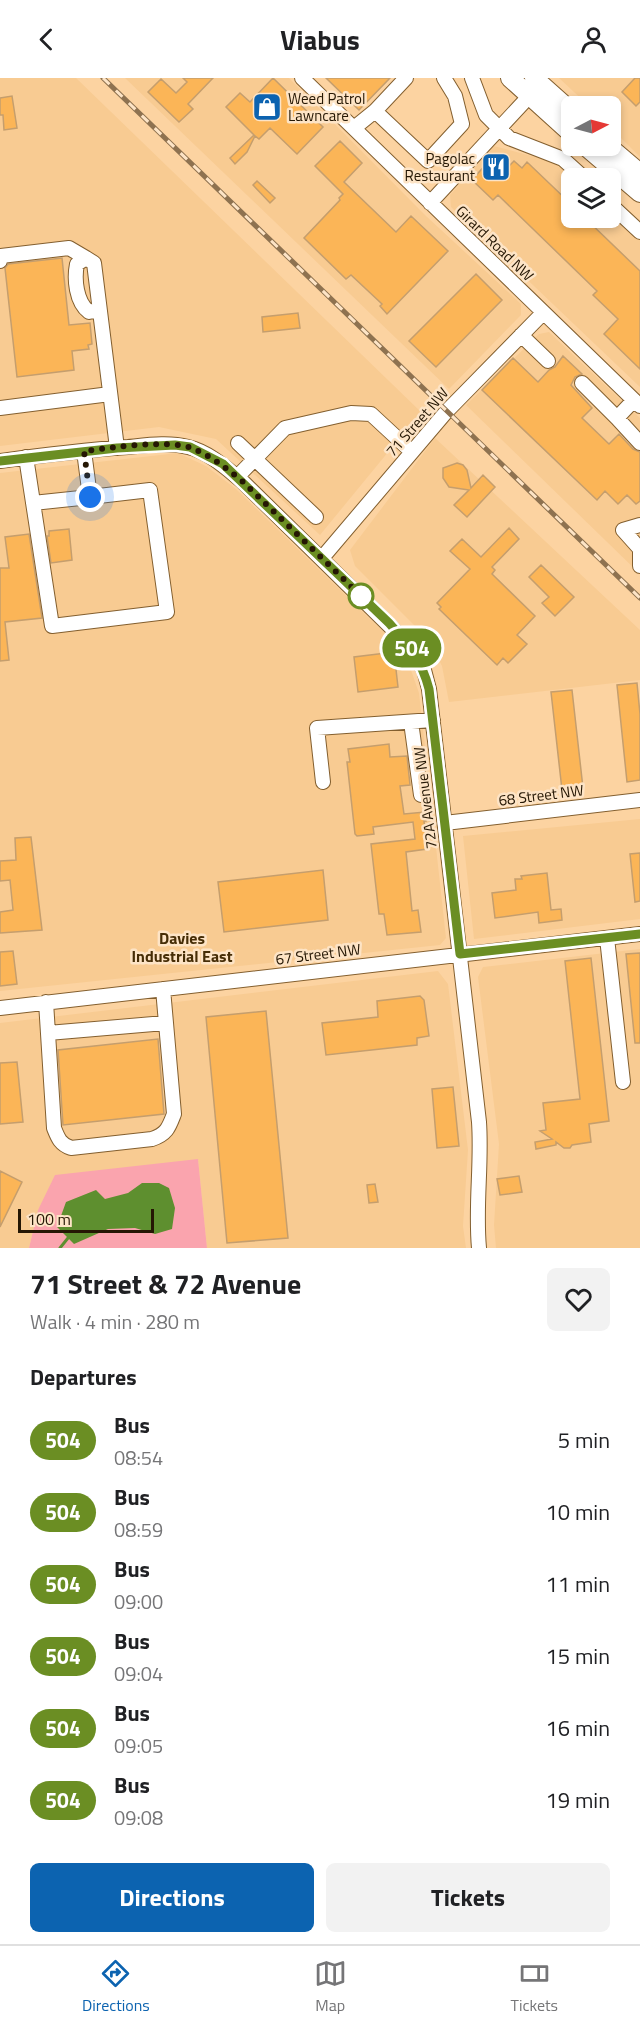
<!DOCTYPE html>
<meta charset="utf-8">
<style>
:root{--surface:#fff;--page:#f2f2f2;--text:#202124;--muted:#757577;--line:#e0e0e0;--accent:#0c63b0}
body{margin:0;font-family:"Titillium Web",sans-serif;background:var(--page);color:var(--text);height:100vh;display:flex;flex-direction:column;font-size:22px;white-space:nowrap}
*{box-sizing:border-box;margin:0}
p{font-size:20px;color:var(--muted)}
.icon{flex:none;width:33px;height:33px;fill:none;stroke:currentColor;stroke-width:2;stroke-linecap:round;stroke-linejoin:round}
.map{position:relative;height:1170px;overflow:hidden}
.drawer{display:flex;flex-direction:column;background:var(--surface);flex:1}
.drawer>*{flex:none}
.badge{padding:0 12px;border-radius:20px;font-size:21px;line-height:39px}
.needle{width:39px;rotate:84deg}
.fabs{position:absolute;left:561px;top:18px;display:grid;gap:12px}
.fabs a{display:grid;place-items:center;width:60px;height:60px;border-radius:9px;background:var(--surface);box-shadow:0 3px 9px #0003;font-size:30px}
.scale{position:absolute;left:18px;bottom:15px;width:136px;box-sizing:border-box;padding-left:6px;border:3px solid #251704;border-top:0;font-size:16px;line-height:21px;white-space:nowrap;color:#251704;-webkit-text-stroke:4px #fde4c6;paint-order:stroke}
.you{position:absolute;width:30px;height:30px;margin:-15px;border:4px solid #fff;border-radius:50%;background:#1a73e8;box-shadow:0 0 0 9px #1a73e833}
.map>.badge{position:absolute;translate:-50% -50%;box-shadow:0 0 0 3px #fff}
h2{padding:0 30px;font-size:22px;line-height:54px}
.round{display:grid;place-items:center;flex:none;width:63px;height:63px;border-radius:9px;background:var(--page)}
.overview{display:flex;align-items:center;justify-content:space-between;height:102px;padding:0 30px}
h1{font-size:28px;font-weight:700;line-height:45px}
.button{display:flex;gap:12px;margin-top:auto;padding:12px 30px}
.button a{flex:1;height:69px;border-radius:9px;background:var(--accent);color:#fff;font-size:24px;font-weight:700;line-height:69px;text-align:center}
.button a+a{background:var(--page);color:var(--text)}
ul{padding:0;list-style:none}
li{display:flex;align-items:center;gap:18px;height:72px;padding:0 30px}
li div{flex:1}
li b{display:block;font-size:22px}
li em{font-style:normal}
li .badge{min-width:66px;font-weight:700;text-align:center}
header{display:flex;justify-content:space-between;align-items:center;height:78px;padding:0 30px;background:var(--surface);font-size:27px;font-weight:700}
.menu{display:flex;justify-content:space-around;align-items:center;height:84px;border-top:2px solid var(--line);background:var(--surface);font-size:16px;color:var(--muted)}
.menu a{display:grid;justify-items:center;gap:3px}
.menu .active{color:var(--accent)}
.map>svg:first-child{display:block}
</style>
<header><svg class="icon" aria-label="back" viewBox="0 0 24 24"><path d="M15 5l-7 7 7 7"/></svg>Viabus<svg class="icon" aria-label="person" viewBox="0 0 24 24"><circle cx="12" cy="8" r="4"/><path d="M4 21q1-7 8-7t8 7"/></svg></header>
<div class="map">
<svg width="640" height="1170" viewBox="0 0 640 1170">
<rect width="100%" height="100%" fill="#fcd3a1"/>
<path fill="#f8cb92" d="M 0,0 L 76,0 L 421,334 L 320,457 L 216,361 L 159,349 L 0,368 Z
M 125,0 L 289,0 L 426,138 L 521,226 L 521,237 L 449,311 Z
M 559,0 L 640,0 L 640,79 L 611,50 L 610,28 L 589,28 Z
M 494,68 L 558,85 L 575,100 L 572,100 L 572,140 L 610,140 L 611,133 L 640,160 L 640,309 L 451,129 L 450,117 Z
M 549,254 L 640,340 L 640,496 L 466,327 L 539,256 Z
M 435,360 L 640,552 L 640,602 L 449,624 L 442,588 L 428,561 L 355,488 L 350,472 Z
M 178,375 L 206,388 L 236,411 L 405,575 L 419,615 L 446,860 L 440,867 L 0,913 L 0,395 Z
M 640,741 L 640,841 L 474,861 L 463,758 Z
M 640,871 L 640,1170 L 496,1170 L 494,1147 L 499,1066 L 478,899 L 483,889 Z
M 438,893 L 448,906 L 468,1072 L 463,1148 L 466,1170 L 207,1170 L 198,1081 L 38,1132 L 29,1170 L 0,1170 L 0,945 Z"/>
<path fill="#faa4ae" d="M 198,1081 L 207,1170 L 29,1170 L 38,1132 L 55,1097 Z"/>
<path fill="#5e8f2f" d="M 142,1105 L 159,1105 L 169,1110 L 175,1130 L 172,1151 L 155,1156 L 135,1150 L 108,1151 L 74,1166 L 57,1149 L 66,1124 L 96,1112 L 105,1121 L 128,1115 Z"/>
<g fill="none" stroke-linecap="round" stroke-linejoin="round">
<path stroke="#5e8f2f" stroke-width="3" d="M 60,1170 L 68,1160"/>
</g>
<path fill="#fbb557" stroke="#c59e6d" stroke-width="1.5" d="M 183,0 L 213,0 L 188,26 L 193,31 L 179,44 L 148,14 L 161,1 L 176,15 L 187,4 Z
M 273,0 L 323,49 L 297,76 L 270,50 L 259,61 L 255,58 L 247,74 L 235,86 L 230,80 L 254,57 L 226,29 L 240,15 L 250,24 Z
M 326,0 L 390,0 L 359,32 Z
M 635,0 L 640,0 L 640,24 L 636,28 L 622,14 Z
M 12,18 L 17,50 L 4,52 L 3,37 L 0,37 L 0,20 Z
M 340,63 L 362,85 L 344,104 L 396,154 L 411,138 L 448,173 L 387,236 L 380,228 L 382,226 L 351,197 L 346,201 L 304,160 L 340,122 L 339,120 L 343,116 L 315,88 Z
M 495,76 L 508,89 L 514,83 L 522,90 L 527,84 L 572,127 L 572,140 L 585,140 L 640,193 L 640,291 L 604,256 L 618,241 L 593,217 L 597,213 L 498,117 L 493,122 L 472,102 Z
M 257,103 L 275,120 L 270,125 L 253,107 Z
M 62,180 L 69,247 L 90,245 L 92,266 L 88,267 L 89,271 L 72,273 L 74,292 L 17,299 L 5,190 L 8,186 Z
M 476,196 L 502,222 L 436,289 L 409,263 Z
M 298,235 L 300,250 L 263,254 L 262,239 Z
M 563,278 L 582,296 L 575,299 L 571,307 L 592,330 L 582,340 L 609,366 L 619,356 L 633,371 L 640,374 L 640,423 L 636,426 L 627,417 L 618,426 L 605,413 L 597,422 L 482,312 L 513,280 L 538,304 L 549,292 L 555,289 Z
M 457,385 L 463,387 L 467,392 L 471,410 L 483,397 L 495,409 L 467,439 L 454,427 L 469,412 L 449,409 L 443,400 L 443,390 Z
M 509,450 L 519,461 L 492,489 L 495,492 L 492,496 L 535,538 L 517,557 L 527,566 L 508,585 L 503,580 L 497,587 L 439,531 L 441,529 L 437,525 L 470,491 L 450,473 L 462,461 L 481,479 Z
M 69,451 L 72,482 L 51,485 L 47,458 L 49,458 L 49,453 Z
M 29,456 L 42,540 L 5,544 L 9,582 L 0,583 L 0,490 L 9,490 L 5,459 Z
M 541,487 L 574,519 L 555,538 L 542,525 L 549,519 L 529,499 Z
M 394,574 L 398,609 L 358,614 L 354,579 Z
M 637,605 L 640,636 L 640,702 L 627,704 L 617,607 Z
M 572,612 L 583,710 L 562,712 L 551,614 Z
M 389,666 L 390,679 L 407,678 L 410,707 L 400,708 L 404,736 L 425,734 L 426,743 L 424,743 L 427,771 L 406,774 L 412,833 L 418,832 L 421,854 L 387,857 L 384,836 L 379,836 L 371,766 L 415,761 L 413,744 L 373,749 L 374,756 L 357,758 L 355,756 L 347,684 L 350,684 L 348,671 Z
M 31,759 L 42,852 L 0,855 L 0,834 L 13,832 L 10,802 L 0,803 L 0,783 L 16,782 L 15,760 Z
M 640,775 L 640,823 L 635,824 L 630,776 Z
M 323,792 L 328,842 L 224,854 L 218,804 Z
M 547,795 L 551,832 L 561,831 L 562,842 L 539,845 L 538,834 L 495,840 L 492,815 L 516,812 L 515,801 L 522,801 L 521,798 Z
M 13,873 L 17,906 L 0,908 L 0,874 Z
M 640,875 L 640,965 L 635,965 L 626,876 Z
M 591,880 L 609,1043 L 589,1046 L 591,1064 L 572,1067 L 570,1070 L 564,1070 L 556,1064 L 556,1067 L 536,1071 L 535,1064 L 552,1061 L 540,1053 L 546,1052 L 543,1025 L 580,1021 L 565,883 Z
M 420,918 L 424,922 L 429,958 L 417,960 L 417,967 L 326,977 L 322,945 L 378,939 L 377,923 Z
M 266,933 L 288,1160 L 227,1165 L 206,939 Z
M 158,961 L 164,1036 L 63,1047 L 58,972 Z
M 17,984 L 23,1044 L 0,1046 L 0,985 Z
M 453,1009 L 459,1068 L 437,1070 L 432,1011 Z
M 0,1093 L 22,1104 L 0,1149 Z
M 519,1098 L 522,1114 L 500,1117 L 497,1101 Z
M 375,1106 L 378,1124 L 369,1125 L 367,1107 Z"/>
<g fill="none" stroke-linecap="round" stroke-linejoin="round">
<g stroke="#835f2f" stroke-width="16">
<path id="minor" d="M 302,0 L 640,328
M 472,0 L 486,37 L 509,60 L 563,81 L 584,100
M 375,33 L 428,83 L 462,46 L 455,18 L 444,0
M 354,50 L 375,33 L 406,0
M 430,125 L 535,12
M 610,126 L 640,154
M 0,183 L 1,178 L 69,170 L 86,180
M 99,232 L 89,234 C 76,224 74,201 77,186 L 86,180 L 94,185 L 117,370
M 521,257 L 548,283
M 582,305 L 617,340
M 634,322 L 617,340 L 640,365
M 0,330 L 110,316
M 238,365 L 316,439
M 26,379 L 52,548 L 167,534 L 150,412 L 90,419 L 84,373
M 0,383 C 43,377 85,372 128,369 C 148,367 169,364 188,369 C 209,374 226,390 242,403 L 407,565 L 424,592 L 429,611 L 479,1044 C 482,1086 475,1128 479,1170
M 237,399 L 285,350 L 351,335 L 371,336 L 412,374
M 33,425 L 90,419
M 640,447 L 623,452 L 640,471
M 640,474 L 640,488
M 322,480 L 446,334 L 543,235
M 411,644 L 421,717
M 323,704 L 317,650 L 433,642
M 445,745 L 640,722
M 607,860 L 623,1004
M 46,924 L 54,1050 C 58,1060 60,1066 71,1070 L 152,1061 C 167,1056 169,1049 174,1036 L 163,911
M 0,930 L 640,856
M 48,955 L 165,945"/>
</g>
<g stroke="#835f2f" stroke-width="20">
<path id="major" d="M 510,0 L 572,56
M 534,0 L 572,34
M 585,68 L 640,115
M 608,68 L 640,95"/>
</g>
<use href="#minor" stroke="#fff" stroke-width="14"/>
<use href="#major" stroke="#fff" stroke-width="18"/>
<g stroke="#8e7250" stroke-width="5">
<path id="rail" d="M 103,0 L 640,520"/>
</g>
<use href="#rail" stroke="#fde4c6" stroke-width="3" stroke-dasharray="9" stroke-linecap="butt"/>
</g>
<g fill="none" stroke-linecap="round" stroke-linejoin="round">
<g stroke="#fff" stroke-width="14">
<path id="line" d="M 0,383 L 117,370 L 175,367 L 190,369 L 223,386 L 389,545 C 408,566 422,583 429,611 L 460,876 L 640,856"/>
</g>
<use href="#line" stroke="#6b8e23" stroke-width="9"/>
<path stroke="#251704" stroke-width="6" stroke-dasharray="0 10.8" d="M 90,419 L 84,373 C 112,370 166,361 192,370 C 211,378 226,390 242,403 L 361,518"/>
</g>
<defs>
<g id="shop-square" transform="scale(1.5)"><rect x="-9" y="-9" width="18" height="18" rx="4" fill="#0c63b0" stroke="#fde4c6"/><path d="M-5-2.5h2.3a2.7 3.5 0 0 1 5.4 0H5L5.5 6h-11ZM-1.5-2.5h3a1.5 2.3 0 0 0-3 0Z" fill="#fff"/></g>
<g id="restaurant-square" transform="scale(1.5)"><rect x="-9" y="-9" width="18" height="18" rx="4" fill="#0c63b0" stroke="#fde4c6"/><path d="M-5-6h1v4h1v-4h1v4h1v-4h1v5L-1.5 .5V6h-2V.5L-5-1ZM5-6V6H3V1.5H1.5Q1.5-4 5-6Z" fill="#fff"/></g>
</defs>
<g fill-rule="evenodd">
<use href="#shop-square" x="267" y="29"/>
<use href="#restaurant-square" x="496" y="89"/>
</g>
<circle fill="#fff" stroke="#6b8e23" stroke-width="3" cx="361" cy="518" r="12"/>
<g text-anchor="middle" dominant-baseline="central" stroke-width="5" stroke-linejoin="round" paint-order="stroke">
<g font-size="15" fill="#251704" stroke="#fde4c6" text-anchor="start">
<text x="288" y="20">Weed Patrol<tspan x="288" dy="17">Lawncare</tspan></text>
<text x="475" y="80" text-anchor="end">Pagolac<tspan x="475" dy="17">Restaurant</tspan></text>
</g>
<g font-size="15" fill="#251704" stroke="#fde4c6">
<text transform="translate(495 165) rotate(44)">Girard Road NW</text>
<text transform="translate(417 344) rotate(-49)">71 Street NW</text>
<text transform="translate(541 717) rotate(-7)">68 Street NW</text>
<text transform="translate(425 720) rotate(-97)">72A Avenue NW</text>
<text transform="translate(318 876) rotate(-7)">67 Street NW</text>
</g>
<g font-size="16" font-weight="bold" fill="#462d06" stroke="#fde4c6">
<text x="182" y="860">Davies<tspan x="182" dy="18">Industrial East</tspan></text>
</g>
</g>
</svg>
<div class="fabs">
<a><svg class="needle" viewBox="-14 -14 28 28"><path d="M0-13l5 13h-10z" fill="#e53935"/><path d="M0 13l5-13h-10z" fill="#757577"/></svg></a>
<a><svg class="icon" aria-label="layers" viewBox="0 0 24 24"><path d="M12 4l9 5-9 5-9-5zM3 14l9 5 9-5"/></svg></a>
</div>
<div class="scale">100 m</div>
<div class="you" style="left:90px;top:419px"></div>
<b class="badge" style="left:412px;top:570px;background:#6b8e23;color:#fff">504</b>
</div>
<section class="drawer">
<div class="overview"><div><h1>71 Street &amp; 72 Avenue</h1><p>Walk · 4 min · 280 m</p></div><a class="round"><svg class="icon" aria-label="heart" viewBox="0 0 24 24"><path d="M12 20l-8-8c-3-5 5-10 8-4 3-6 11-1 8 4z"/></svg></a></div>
<h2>Departures</h2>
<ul>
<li><span class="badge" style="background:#6b8e23;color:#fff">504</span><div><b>Bus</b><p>08:54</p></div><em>5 min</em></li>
<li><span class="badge" style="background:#6b8e23;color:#fff">504</span><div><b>Bus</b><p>08:59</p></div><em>10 min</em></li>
<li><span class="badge" style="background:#6b8e23;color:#fff">504</span><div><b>Bus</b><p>09:00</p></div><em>11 min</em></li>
<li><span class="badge" style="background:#6b8e23;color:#fff">504</span><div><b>Bus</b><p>09:04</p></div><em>15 min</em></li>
<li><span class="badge" style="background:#6b8e23;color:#fff">504</span><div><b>Bus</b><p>09:05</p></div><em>16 min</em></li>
<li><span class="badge" style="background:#6b8e23;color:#fff">504</span><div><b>Bus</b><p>09:08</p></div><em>19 min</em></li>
</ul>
<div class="button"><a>Directions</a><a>Tickets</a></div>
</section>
<nav class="menu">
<a class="active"><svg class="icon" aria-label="directions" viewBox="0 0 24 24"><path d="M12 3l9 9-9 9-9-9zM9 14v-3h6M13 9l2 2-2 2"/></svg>Directions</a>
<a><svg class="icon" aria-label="map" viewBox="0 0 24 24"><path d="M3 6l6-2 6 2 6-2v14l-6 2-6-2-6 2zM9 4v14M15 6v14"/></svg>Map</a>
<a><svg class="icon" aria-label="tickets" viewBox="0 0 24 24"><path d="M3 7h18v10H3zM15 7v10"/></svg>Tickets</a>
</nav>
